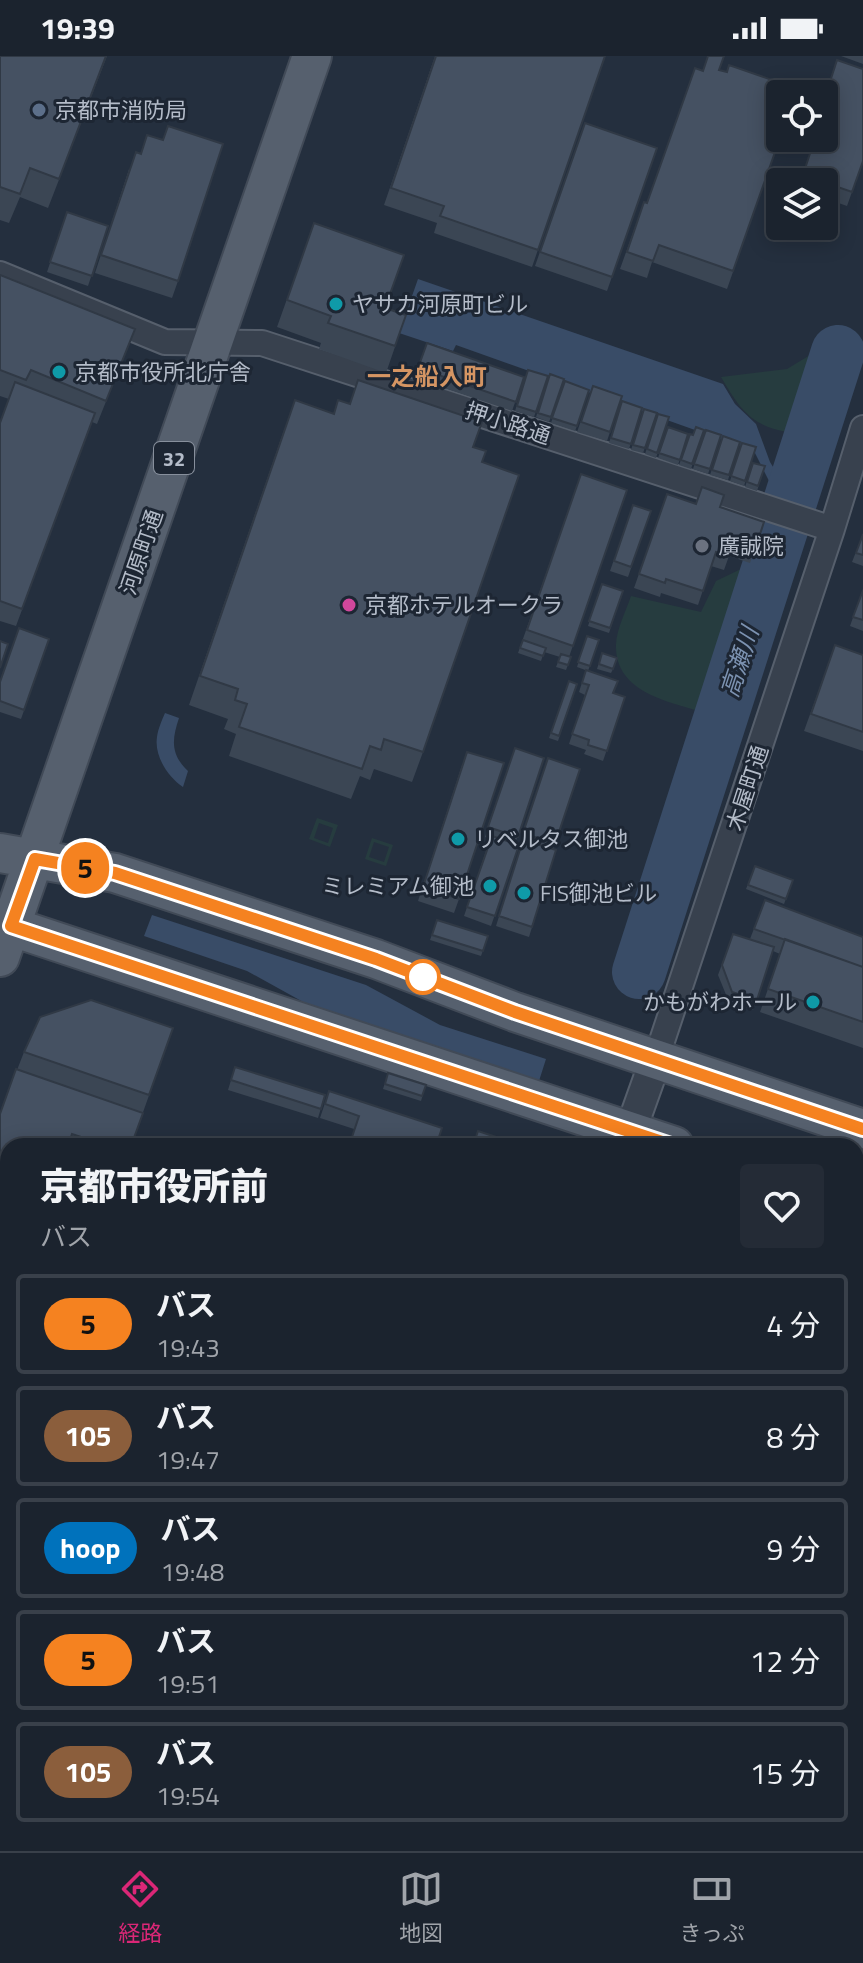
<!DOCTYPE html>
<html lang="ja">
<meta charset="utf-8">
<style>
:root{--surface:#1b232e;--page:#242b36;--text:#f1f3f6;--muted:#a0a4aa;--line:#39404a;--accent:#db2777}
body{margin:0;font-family:"Titillium Web","Noto Sans JP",sans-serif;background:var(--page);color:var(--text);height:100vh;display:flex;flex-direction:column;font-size:30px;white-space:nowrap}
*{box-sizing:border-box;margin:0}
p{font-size:26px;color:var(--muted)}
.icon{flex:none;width:44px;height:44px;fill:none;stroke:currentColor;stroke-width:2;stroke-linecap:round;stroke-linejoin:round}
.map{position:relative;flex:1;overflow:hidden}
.details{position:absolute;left:0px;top:1082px;width:864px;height:714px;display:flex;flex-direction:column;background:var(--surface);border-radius:24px 24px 0 0;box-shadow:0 4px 20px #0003,0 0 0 2px var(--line)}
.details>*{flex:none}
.badge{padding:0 16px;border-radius:26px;font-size:28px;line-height:52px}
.tools{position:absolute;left:766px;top:24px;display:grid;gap:16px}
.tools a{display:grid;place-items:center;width:72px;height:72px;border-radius:8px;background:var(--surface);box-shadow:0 4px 20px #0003,0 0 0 2px var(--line);font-size:40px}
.map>.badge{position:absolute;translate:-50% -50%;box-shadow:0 0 0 4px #fff}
.round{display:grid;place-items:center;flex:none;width:84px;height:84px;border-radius:8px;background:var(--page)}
.headline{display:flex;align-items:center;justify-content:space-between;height:136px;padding:0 40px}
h1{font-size:38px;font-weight:800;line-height:60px}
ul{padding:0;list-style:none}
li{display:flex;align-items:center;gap:24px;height:100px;margin:0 16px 12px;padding:0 24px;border:4px solid var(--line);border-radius:8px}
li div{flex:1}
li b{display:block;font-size:30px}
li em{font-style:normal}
li .badge{min-width:88px;font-weight:700;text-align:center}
.status{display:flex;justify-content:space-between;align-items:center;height:56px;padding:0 40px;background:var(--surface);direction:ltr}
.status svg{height:22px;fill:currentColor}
.dock{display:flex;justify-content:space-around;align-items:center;height:112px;border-top:2px solid var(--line);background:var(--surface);font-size:22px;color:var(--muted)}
.dock a{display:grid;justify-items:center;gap:4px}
.dock .selected{color:var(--accent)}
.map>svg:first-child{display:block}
</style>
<div class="status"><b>19:39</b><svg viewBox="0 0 49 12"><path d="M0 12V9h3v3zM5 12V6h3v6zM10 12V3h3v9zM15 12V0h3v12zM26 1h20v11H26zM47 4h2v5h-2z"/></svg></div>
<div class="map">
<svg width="863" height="1795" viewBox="0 0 863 1795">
<rect width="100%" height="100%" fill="#242f3e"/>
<path fill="#263c3f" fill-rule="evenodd" d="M 815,296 L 787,376 C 751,370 739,352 721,321 L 787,313 Z
M 741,513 L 752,521 L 722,618 L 706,657 C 670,646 614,637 616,588 C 617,572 626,555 631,540 L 701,556 L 716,525 Z
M 317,762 L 338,769 L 330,791 L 309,783 ZM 319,767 L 333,772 L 328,787 L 314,782 Z
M 372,782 L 393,789 L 386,810 L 365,803 ZM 374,786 L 389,791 L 384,806 L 369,801 Z
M 863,1265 L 863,1795 L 696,1795 L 698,1788 L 856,1788 L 856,1287 Z"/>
<path fill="#394c67" d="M 418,223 L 723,328 L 735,348 L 756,368 L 770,406 L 778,419 L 774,435 L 754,395 L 456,289 L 453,295 L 399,277 Z
M 165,657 L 179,662 C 172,683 170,698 188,715 L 183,731 C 168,721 154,700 157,681 C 158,673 162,664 165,657 Z
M 152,859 L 366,929 L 440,969 L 546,1003 L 539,1025 L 323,957 L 247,915 L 144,880 Z
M 863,1307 L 863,1398 L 856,1419 L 856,1327 Z
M 863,1663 L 863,1795 L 824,1795 L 826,1788 L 856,1788 L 856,1687 Z"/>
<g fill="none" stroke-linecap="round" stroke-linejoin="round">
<path stroke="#394c67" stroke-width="54" d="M 639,916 L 838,296
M 286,1795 L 288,1788"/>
<g stroke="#565f6c" stroke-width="28">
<path id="minor" d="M 0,218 L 165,286 L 262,287 L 832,473
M 656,1003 L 832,473 L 863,372
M 0,1206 L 8,1209
M 0,1524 L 8,1526
M 0,1683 L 8,1686"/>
</g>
<g stroke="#565f6c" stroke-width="34">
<path id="tertiary" d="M 625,1090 L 656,1003
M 342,1795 L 348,1788"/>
</g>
<g stroke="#414a57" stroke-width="42">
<path id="primary" d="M 0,797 L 115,817 L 376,903 L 515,956 L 863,1073
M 0,867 L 674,1090
M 0,901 L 312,0
M 856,1146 L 863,1148"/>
</g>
<use href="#minor" stroke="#38414e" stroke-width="24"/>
<use href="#tertiary" stroke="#38414e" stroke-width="30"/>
<use href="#primary" stroke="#56606e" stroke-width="38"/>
</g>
<path fill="#3b4654" d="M 0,0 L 107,0 L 48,152 L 20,141 L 9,167 L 0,164 Z
M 435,0 L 605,0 L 532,211 L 434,177 L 437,167 L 384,149 Z
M 841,0 L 863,0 L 863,8 Z
M 837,4 L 863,105 L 847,150 L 824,142 L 824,126 L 800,126 L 826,50 L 824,50 L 824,43 Z
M 719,14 L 780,82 L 727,233 L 652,206 L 647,222 L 620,213 L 644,146 L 647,147 L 703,15 Z
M 585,67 L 657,92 L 607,235 L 535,210 Z
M 129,113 L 178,225 L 172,242 L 95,217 Z
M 67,156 L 108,170 L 88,230 L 47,216 Z
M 314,167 L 385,252 L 406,259 L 386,317 L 319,293 L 321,287 L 277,271 Z
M 0,219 L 135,273 L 97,368 L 92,366 L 16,570 L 0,565 L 0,367 L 9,343 L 0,340 Z
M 427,287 L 524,321 L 512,355 L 415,322 Z
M 528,314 L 548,320 L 534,361 L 515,355 Z
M 550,318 L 551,361 L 549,366 L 536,361 Z
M 565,325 L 577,370 L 575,375 L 551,367 Z
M 593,330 L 622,340 L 607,385 L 577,376 Z
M 622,345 L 642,352 L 629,393 L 609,387 Z
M 644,353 L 657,357 L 643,397 L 631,394 Z
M 333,358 L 473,391 L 482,406 L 423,696 L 412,726 L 374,713 L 370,724 L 360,720 L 351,743 L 229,700 L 236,678 L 224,673 L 228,663 L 189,649 L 284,374 Z
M 658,358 L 669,361 L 656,402 L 645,398 Z
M 668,371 L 688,378 L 678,409 L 658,402 Z
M 704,374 L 691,413 L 679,409 L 690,378 L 693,379 Z
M 706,374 L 721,379 L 708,418 L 693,413 Z
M 723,380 L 740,386 L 728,424 L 710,419 Z
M 742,387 L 756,391 L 744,430 L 730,425 Z
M 753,407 L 765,410 L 757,435 L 745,431 Z
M 581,418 L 627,434 L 569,601 L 571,601 L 566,614 L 556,611 L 560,601 L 544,596 L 541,605 L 518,597 Z
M 667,438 L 696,448 L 720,451 L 764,466 L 750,507 L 729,500 L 724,514 L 711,510 L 698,549 L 661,537 L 660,541 L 634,532 Z
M 633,449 L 651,455 L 628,521 L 610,515 Z
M 863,478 L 863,510 L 852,506 Z
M 602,528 L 623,535 L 609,577 L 588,570 Z
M 863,533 L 863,575 L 850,570 Z
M 587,580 L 599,584 L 588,615 L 577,611 Z
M 49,583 L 21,663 L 0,656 L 0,625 Z
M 835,589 L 863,599 L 863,695 L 804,675 Z
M 602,597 L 613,613 L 611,617 L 597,613 Z
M 586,614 L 613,637 L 625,641 L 603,705 L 584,698 L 586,694 L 569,688 L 585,639 L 579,636 Z
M 569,625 L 577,628 L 558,685 L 549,682 Z
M 515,692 L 544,702 L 515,788 L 519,789 L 491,870 L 464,860 L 490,783 L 485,781 Z
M 548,702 L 580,713 L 553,793 L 556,794 L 529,881 L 496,870 L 522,788 L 520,787 Z
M 462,709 L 459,843 L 454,857 L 418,845 Z
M 755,810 L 793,824 L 784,848 L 746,833 Z
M 765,844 L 863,881 L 863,992 L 760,956 L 780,898 L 773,895 L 753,954 L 729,946 L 718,919 L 733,878 L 750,883 Z
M 437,864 L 488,880 L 481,900 L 430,884 Z
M 173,972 L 131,1090 L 8,1090 L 8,1163 L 0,1160 L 0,1058 L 24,996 Z
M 235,1011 L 325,1039 L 318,1062 L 228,1034 Z
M 388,1017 L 426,1029 L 421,1045 L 383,1033 Z
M 329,1035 L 436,1090 L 354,1073 L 320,1062 Z
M 0,1165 L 8,1168 L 8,1188 L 0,1185 Z
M 0,1219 L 8,1222 L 8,1418 L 4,1416 L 0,1427 Z
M 8,1447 L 8,1507 L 0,1505 L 0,1472 Z
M 0,1536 L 8,1584 L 1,1603 L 0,1603 Z
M 8,1704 L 8,1750 L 1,1777 L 0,1776 L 0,1708 L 8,1706 Z
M 115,1788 L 186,1788 L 184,1795 L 113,1795 Z
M 406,1788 L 502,1788 L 500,1795 L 403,1795 Z
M 504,1788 L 635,1788 L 632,1795 L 502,1795 Z"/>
<path fill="#455162" stroke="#303945" stroke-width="2" d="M 0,0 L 106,0 L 59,123 L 30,112 L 20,138 L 0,131 Z
M 436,0 L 605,0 L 538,194 L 440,160 L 444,150 L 391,132 Z
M 708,0 L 724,0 L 719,14 L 727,16 L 729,9 L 798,33 L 796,38 L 780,38 L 780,82 L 733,215 L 659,189 L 653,205 L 627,196 L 644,146 L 647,147 L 695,12 L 703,15 Z
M 837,4 L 863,13 L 863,105 L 852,136 L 803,119 L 815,82 L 824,82 L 824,56 L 831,37 L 827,35 Z
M 585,67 L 657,92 L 612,221 L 540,196 Z
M 168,70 L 223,88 L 178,225 L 101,199 L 136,96 L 141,98 L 147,79 L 163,84 Z
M 67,156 L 108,170 L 92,220 L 50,206 Z
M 314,167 L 404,199 L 385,252 L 406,259 L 395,290 L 328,267 L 331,260 L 287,244 Z
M 0,219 L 135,273 L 106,345 L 31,314 L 26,324 L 0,314 Z
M 427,287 L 524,321 L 516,346 L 418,312 Z
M 528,314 L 548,320 L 536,356 L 517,350 Z
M 550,318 L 564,323 L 551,361 L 538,357 Z
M 358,324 L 482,366 L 473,391 L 486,395 L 482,406 L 519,419 L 423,696 L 384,683 L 381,694 L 370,690 L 362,713 L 239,671 L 247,648 L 235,644 L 238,633 L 200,620 L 295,344 L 334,358 L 338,344 L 350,348 Z
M 565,325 L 589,334 L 577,370 L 552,362 Z
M 15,326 L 95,357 L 22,553 L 0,545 L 0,367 Z
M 593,330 L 622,340 L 610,376 L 581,366 Z
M 622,345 L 642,352 L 631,388 L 611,382 Z
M 644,353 L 657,357 L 645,392 L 633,389 Z
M 658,358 L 669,361 L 657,397 L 647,393 Z
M 668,371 L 688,378 L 680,404 L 659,397 Z
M 696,371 L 704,374 L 692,408 L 681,404 L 690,378 L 693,379 Z
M 706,374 L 721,379 L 710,413 L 694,408 Z
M 723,380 L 740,386 L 729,419 L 712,414 Z
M 742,387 L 756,391 L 745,425 L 731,420 Z
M 753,407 L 765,410 L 758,430 L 747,426 Z
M 581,418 L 627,434 L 573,590 L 527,574 Z
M 702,431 L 724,439 L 720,451 L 764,466 L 755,493 L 734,486 L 729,500 L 716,496 L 703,535 L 666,523 L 665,527 L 639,518 L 667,438 L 696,448 Z
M 633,449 L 651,455 L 631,511 L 614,505 Z
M 863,478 L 863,499 L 856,497 Z
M 602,528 L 623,535 L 610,572 L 589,565 Z
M 863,534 L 863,564 L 853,561 Z
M 19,572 L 49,583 L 24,654 L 0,645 L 0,626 Z
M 587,580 L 599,584 L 590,610 L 578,606 Z
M 523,584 L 546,592 L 543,600 L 520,592 Z
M 0,585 L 8,588 L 0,612 Z
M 835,589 L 863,599 L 863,676 L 811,658 Z
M 602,597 L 617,602 L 613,613 L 599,608 Z
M 561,598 L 571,601 L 568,609 L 558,606 Z
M 586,614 L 618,625 L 613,637 L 625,641 L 607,695 L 588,689 L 589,684 L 572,678 L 589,629 L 582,627 Z
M 569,625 L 577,628 L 559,680 L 551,677 Z
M 515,692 L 544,702 L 518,781 L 488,771 Z
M 467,696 L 504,707 L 459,843 L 423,831 Z
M 548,702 L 580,713 L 555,788 L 523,777 Z
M 492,780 L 519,789 L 495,860 L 467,851 Z
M 523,784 L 556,794 L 532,871 L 499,860 Z
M 755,810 L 793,824 L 786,843 L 748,829 Z
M 765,844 L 863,881 L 863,911 L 754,873 Z
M 437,864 L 488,880 L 483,895 L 432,879 Z
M 733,878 L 774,891 L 757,944 L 732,936 L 722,909 Z
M 785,883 L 863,911 L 863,966 L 768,933 Z
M 91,944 L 173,972 L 149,1039 L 24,996 L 40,961 Z
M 235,1011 L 325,1039 L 321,1053 L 231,1024 Z
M 16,1013 L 143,1057 L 131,1090 L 88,1090 L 90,1084 L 72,1078 L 68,1090 L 8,1090 L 8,1102 L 0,1099 L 0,1058 Z
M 388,1017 L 426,1029 L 422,1040 L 385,1028 Z
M 329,1035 L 442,1072 L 436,1090 L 349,1090 L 359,1060 L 325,1048 Z
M 478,1075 L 523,1090 L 473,1090 Z
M 145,1082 L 171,1090 L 142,1090 Z
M 0,1112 L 8,1115 L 8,1152 L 0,1149 Z
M 0,1165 L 8,1168 L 8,1182 L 0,1179 Z
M 856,1205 L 863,1207 L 863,1247 L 856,1267 Z
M 0,1219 L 8,1222 L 8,1404 L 2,1422 L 0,1421 Z
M 8,1449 L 8,1488 L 0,1485 L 0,1474 Z
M 0,1536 L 8,1538 L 8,1584 L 5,1594 L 0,1592 Z
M 1,1705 L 8,1706 L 8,1750 L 5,1767 L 0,1766 Z
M 0,1785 L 38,1794 L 40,1788 L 72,1788 L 70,1795 L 0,1795 Z
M 73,1788 L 99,1788 L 97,1795 L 71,1795 Z
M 101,1788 L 112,1788 L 110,1795 L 99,1793 Z
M 125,1788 L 166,1788 L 164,1795 L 124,1795 Z
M 166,1788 L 186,1788 L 184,1795 L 164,1795 Z
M 188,1788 L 193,1788 L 190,1795 L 187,1795 Z
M 193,1788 L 197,1788 L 228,1795 L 191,1795 Z
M 201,1788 L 220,1788 L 218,1793 Z
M 230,1788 L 268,1788 L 266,1795 L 229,1795 Z
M 406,1788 L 457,1788 L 478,1795 L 403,1795 Z
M 487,1788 L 502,1788 L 500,1793 Z
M 504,1788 L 525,1788 L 547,1795 L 502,1795 Z
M 578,1788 L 635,1788 L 632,1795 L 602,1795 Z
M 644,1788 L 679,1788 L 677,1795 L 642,1795 Z
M 687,1788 L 696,1788 L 694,1795 L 685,1795 Z
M 551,1791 L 565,1795 L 550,1795 Z"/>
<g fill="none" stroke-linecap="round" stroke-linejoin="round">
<g stroke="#fff" stroke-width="18">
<path id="line" d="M 674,1090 L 11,870 L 35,803 L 115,817 L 376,903 L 515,956 L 863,1073"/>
</g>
<use href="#line" stroke="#f58220" stroke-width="12"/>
</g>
<circle fill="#5c6f8a" stroke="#1d2633" stroke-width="3" cx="39" cy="54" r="8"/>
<g fill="#0f9aa8" stroke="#1d2633" stroke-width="3">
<circle cx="336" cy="248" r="8"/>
<circle cx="59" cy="316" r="8"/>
<circle cx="458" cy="783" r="8"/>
<circle cx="490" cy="830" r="8"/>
<circle cx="524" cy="837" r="8"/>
<circle cx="813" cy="946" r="8"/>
</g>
<circle fill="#6b7280" stroke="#1d2633" stroke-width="3" cx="702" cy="490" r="8"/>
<circle fill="#d1479c" stroke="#1d2633" stroke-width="3" cx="349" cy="549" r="8"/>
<circle fill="#fff" stroke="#f58220" stroke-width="4" cx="423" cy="921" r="16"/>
<g text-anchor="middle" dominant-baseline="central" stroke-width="6" stroke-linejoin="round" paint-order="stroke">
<rect fill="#1d2633" stroke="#878f9c" stroke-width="2" x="154" y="386" width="40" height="32" rx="6"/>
<g font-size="20" font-weight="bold" fill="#b4bcc9">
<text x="174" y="402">32</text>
</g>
<g font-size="22" fill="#b4bcc9" stroke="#1d2633" text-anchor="start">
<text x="55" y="54">京都市消防局</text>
<text x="352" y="248">ヤサカ河原町ビル</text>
<text x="75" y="316">京都市役所北庁舎</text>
<text x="718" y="490">廣誠院</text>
<text x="365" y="549">京都ホテルオークラ</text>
<text x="474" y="783">リベルタス御池</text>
<text x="474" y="830" text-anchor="end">ミレミアム御池</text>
<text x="540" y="837">FIS御池ビル</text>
<text x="797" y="946" text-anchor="end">かもがわホール</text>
</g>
<g font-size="22" fill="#b4bcc9" stroke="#1d2633">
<text transform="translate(508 367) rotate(18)">押小路通</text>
<text transform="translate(141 496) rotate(-71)">河原町通</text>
<text transform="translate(747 732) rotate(-72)">木屋町通</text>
</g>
<g font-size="24" font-weight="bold" fill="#d59563" stroke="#1d2633">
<text x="427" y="320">一之船入町</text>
</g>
<g font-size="24" font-style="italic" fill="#7c92b1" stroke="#1d2633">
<text transform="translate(739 606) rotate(-72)">高瀬川</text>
</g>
</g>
</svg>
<div class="tools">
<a><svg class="icon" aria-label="locate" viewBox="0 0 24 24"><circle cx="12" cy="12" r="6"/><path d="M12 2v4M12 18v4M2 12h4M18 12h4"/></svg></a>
<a><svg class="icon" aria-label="layers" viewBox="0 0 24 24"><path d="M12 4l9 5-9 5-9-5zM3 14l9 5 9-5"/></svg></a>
</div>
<b class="badge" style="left:85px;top:812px;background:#f58220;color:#111">5</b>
<section class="details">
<div class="headline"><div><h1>京都市役所前</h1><p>バス</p></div><a class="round"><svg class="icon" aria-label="heart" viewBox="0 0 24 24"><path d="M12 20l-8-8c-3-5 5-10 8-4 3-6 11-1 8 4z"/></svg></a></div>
<ul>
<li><span class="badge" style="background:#f58220;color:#111">5</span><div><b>バス</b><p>19:43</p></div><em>4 分</em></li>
<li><span class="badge" style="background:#8b5e3c;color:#fff">105</span><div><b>バス</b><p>19:47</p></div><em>8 分</em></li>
<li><span class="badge" style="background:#0072bc;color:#fff">hoop</span><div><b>バス</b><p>19:48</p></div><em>9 分</em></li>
<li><span class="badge" style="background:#f58220;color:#111">5</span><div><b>バス</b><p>19:51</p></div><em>12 分</em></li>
<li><span class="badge" style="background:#8b5e3c;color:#fff">105</span><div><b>バス</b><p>19:54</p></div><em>15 分</em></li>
</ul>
</section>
</div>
<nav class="dock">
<a class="selected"><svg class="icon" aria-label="directions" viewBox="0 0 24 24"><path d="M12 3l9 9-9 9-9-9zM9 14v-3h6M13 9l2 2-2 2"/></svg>経路</a>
<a><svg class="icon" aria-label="map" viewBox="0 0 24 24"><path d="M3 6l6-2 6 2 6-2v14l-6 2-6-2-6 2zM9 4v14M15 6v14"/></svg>地図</a>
<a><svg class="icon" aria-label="tickets" viewBox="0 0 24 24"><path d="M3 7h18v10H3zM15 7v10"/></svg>きっぷ</a>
</nav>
